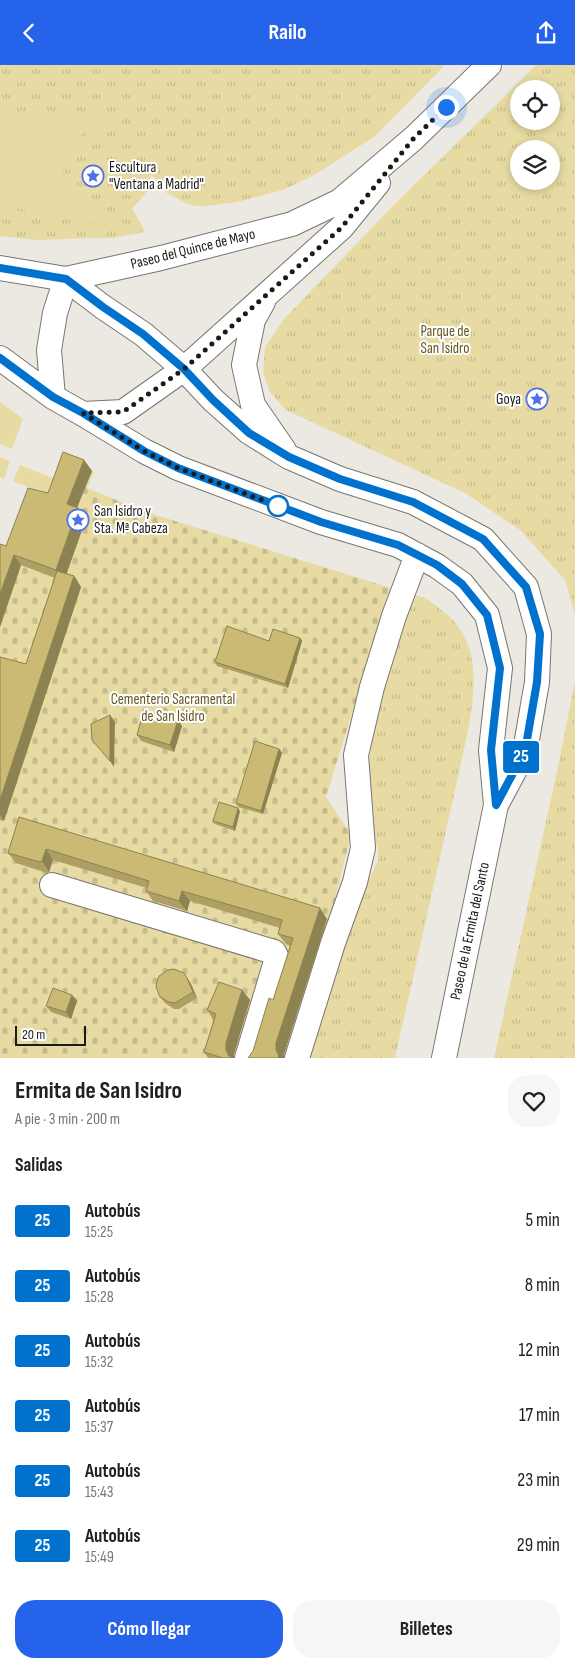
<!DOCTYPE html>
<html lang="es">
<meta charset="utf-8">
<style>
:root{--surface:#fff;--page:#f6f6f6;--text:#222;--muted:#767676;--accent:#2563eb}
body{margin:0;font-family:"Sofia Sans Condensed",sans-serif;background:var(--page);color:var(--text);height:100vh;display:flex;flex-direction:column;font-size:19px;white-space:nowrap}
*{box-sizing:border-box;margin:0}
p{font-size:16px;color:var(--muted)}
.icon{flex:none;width:28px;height:28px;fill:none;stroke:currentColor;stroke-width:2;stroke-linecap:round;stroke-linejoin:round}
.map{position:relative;height:993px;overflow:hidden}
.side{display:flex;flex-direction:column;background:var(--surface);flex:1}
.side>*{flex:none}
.badge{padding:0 10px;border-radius:4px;font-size:18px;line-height:32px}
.buttons{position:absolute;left:510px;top:15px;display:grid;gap:10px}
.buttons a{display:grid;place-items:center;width:50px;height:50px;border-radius:50%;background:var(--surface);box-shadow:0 2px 8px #0003;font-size:25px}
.scale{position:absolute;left:15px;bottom:12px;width:71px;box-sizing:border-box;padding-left:5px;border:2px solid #1b1a17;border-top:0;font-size:14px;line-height:18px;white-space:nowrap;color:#1b1a17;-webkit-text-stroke:4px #fff;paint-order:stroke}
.you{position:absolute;width:25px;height:25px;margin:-12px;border:4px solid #fff;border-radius:50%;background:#1a73e8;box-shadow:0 0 0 8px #1a73e833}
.map>.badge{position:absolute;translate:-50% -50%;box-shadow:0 0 0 2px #fff}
h2{padding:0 15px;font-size:19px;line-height:45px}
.round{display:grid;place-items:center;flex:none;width:52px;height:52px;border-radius:20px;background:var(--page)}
.head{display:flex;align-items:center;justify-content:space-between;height:85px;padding:0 15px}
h1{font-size:24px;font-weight:700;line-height:38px}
.action{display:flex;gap:10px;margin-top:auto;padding:10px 15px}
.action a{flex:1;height:58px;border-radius:20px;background:var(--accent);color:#fff;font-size:20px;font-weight:700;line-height:58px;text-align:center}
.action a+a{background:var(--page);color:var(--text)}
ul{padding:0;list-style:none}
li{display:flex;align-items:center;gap:15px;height:65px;padding:0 15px}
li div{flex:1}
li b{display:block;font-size:19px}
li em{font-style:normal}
li .badge{min-width:55px;font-weight:700;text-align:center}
header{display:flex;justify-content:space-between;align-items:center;height:65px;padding:0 15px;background:var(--accent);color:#fff;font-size:22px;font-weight:700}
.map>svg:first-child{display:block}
</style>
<header><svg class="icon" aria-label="back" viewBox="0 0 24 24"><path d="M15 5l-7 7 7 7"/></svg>Railo<svg class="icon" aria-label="share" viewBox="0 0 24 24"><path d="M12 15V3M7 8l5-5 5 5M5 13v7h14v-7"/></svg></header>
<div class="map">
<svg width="575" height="993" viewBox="0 0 575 993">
<defs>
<pattern id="grass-tufts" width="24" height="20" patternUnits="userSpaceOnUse" patternTransform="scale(1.25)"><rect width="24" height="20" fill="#e7dba3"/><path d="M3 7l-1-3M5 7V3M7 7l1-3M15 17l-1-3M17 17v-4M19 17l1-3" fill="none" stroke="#c6bb8c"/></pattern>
<pattern id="cemetery-stones" width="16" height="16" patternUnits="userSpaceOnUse" patternTransform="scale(1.25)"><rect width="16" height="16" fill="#e7dba3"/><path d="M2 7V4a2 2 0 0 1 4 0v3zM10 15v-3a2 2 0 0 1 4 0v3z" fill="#c6bb8c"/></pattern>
</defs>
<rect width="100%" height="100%" fill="#ebe9e1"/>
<path fill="url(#grass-tufts)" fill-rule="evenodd" d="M 0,0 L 445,0 L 374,72 L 314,110 L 283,125 L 237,137 L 206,141 L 196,141 L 188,139 L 167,128 L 151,109 C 150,123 143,134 132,143 L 145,167 L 112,173 L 95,173 L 36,175 L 0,171 Z
M 536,0 L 575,0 L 575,550 L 565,515 L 520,465 L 465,428 L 286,345 L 270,327 L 263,308 L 265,282 L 284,254 L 390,144 ZM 519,24 L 551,24 L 551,56 L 519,56 ZM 519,84 L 551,84 L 551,116 L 519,116 Z
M 407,528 C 426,532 429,535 444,547 C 487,581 473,639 464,685 L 395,993 L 305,993 L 355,831 L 371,810 L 378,796 L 378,784 L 374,772 L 366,718 L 378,635 Z
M 575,616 L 575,993 L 494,993 L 557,707 Z"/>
<path fill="url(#cemetery-stones)" d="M 92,406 L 94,407 L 87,423 L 146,447 L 391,523 L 326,732 L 351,770 L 330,854 L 289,993 L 0,993 L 0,486 L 74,450 Z"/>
<path fill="#e7dba3" d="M 115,53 L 111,61 C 106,62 101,61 96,63 C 58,73 52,125 85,144 C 92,148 99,151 107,150 L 109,161 L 0,140 L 0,54 Z
M 0,337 L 23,354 L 12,384 L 0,379 Z
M 0,392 L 10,396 L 4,414 L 0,412 Z
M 20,400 L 53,413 L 47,430 L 13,416 Z"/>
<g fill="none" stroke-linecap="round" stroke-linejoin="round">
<g stroke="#78766f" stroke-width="26">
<path id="minor" d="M 0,203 L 66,214 L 103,242 L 143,269 L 184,304 L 213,335 L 249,367 L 289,392 L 340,414 L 413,437 L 483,474 L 526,522 L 539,569 L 537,617 L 525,686 L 496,740 L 444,993
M 66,214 L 161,193 L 292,159 L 340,136 L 414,73 L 489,0
M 263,237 L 253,255 L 244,300 L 253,340 L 284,385
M 0,293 L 53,332 L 83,349 L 144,386 L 178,403 L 321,457 L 398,480 L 437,501 L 462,519 L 487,550 L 500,603 L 491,685 L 496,740
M 53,332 L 49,285 L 55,248 L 66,214
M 83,349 L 123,347 L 184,304 L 342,162 L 378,118
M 52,820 L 274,887 L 277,893 L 247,993
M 297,993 L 333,878 L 355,817 L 363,783 L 356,690 L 372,622 L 394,551 L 417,490"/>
</g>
<use href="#minor" stroke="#fff" stroke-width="24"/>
</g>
<path fill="#aea064" d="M 84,395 L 92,406 L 77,443 L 78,443 L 86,454 L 66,509 L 74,511 L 81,522 L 4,756 L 0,755 L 0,592 L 26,599 L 55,513 L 21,500 L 0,562 L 0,479 L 6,481 L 48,428 Z
M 300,573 L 302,576 L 288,623 L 217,601 L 215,597 L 269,576 Z
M 178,655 L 182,661 L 174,687 L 141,676 L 137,670 Z
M 279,684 L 282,688 L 263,749 L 238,742 L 236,738 Z
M 240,746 L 235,766 L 215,759 L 213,756 Z
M 19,752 L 327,854 L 284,989 L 253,986 L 273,935 L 290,881 L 286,879 L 278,869 L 280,863 L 190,836 L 187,846 L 153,836 L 146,826 L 147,823 L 53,795 L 49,807 L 47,808 L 16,798 L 8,788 Z
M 187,913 L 191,919 L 197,933 L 179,944 L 174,944 L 165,938 L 160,932 Z
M 242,925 L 250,935 L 234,989 L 234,993 L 208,993 L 204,987 L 214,956 L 207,945 Z
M 72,930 L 77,936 L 71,954 L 51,947 L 46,941 Z"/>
<path fill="#8d8251" d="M 84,395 L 92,406 L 74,450 L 67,439 Z
M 78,443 L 86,454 L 64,516 L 56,505 Z
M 14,490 L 21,500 L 0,562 L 0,529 Z
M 74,511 L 81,522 L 4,756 L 0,750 L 0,735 Z
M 300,573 L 302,576 L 288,623 L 285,619 Z
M 110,650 L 115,657 L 114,702 L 110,696 Z
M 178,655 L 182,661 L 174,687 L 170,680 Z
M 279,684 L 282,688 L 263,749 L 261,746 Z
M 238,743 L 240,746 L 235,766 L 233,762 Z
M 46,784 L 53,795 L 49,807 L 42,796 Z
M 182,826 L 190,836 L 187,846 L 179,836 Z
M 320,843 L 327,854 L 284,989 L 284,993 L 278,993 L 276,985 L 276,978 Z
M 187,913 L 191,919 L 197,933 L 193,927 Z
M 242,925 L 250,935 L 234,989 L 234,993 L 230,993 L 226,985 L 226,978 Z
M 72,930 L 77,936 L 71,954 L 66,947 Z"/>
<path fill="#caba74" stroke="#8d8251" d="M 63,387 L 84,395 L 67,439 L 78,443 L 56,505 L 14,490 L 0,529 L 0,479 L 6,481 L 28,423 L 48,428 Z
M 57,506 L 74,511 L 0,735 L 0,592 L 26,599 Z
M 227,561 L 269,576 L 273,564 L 300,573 L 285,619 L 215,597 Z
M 144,645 L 178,655 L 170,680 L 137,670 Z
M 110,650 L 110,696 L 92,675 L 91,659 Z
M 255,676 L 279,684 L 261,746 L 236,738 Z
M 219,737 L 238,743 L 233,762 L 213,756 Z
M 19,752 L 320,843 L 276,978 L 276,985 L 279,991 L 278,993 L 248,993 L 253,986 L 269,933 L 273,935 L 293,873 L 278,869 L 282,855 L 182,826 L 179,836 L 146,826 L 149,816 L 46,784 L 42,796 L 40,797 L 8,788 Z
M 174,904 L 184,908 L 187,913 L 193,927 L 175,938 L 169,937 L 160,932 L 156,922 L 157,916 L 159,911 L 168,905 Z
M 219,917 L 242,925 L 226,978 L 226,985 L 229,991 L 232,993 L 223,993 L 204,987 L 216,949 L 207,945 Z
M 53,923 L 72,930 L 66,947 L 46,941 Z"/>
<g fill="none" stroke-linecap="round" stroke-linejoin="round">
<g stroke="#fff" stroke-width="11">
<path id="line" d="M 0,203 L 66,214 L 103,242 L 143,269 L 184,304 L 213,335 L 249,368 L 289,392 L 340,414 L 413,437 L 483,474 L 526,522 L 540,569 L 537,617 L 525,686 L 496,740 L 491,685 L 500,603 L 487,550 L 462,519 L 437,500 L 398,480 L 321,457 L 178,403 L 144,386 L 83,348 L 53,332 L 0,293"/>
</g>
<use href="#line" stroke="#0072ce" stroke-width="8"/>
<path stroke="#1b1a17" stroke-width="5" stroke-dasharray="0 9" d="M 278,441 L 178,403 L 144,386 L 83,348 L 123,347 L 184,304 L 342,162 L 414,73 L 446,42"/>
</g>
<defs>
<g id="sight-ring" transform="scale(1.125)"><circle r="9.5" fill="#fff" stroke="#4e71e5" stroke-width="1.5"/><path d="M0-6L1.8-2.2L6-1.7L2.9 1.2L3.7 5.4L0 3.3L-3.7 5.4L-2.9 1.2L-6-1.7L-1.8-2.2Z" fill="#4e71e5"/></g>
</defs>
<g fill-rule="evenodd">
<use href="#sight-ring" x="93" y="111"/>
<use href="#sight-ring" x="537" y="334"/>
<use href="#sight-ring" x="78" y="455"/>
</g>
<circle fill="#fff" stroke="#0072ce" stroke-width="2.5" cx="278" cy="441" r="10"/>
<g text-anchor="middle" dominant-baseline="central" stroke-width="4" stroke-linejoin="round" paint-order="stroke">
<g font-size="15" fill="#1b1a17" stroke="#fff" text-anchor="start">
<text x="109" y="102">Escultura<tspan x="109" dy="17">"Ventana a Madrid"</tspan></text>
<text x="521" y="334" text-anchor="end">Goya</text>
<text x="94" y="446">San Isidro y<tspan x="94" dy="17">Sta. Mª Cabeza</tspan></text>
</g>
<g font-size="15" fill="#1b1a17" stroke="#fff">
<text transform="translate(193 184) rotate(-14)">Paseo del Quince de Mayo</text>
<text transform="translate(470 866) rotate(-78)">Paseo de la Ermita del Santo</text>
</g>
<g font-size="15" fill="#625722" stroke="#fff">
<text x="445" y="266">Parque de<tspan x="445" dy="17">San Isidro</tspan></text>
<text x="173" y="634">Cementerio Sacramental<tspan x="173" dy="17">de San Isidro</tspan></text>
</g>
</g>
</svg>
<div class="buttons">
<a><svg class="icon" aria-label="locate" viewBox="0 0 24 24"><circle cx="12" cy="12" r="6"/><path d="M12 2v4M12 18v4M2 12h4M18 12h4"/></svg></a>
<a><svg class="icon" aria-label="layers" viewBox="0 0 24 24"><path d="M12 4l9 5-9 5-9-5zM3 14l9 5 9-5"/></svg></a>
</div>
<div class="scale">20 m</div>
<div class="you" style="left:446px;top:42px"></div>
<b class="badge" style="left:521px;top:692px;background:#0072ce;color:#fff">25</b>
</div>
<section class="side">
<div class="head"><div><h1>Ermita de San Isidro</h1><p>A pie · 3 min · 200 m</p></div><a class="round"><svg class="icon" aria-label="heart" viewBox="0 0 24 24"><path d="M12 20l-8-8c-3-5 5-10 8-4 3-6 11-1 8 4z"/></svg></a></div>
<h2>Salidas</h2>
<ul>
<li><span class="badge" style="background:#0072ce;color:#fff">25</span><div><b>Autobús</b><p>15:25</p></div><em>5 min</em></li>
<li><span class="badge" style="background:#0072ce;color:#fff">25</span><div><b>Autobús</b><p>15:28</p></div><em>8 min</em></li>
<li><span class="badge" style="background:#0072ce;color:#fff">25</span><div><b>Autobús</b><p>15:32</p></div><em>12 min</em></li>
<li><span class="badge" style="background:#0072ce;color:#fff">25</span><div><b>Autobús</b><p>15:37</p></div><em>17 min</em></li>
<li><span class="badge" style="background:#0072ce;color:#fff">25</span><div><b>Autobús</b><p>15:43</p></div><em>23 min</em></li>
<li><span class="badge" style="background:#0072ce;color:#fff">25</span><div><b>Autobús</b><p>15:49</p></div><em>29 min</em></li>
</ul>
<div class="action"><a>Cómo llegar</a><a>Billetes</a></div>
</section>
